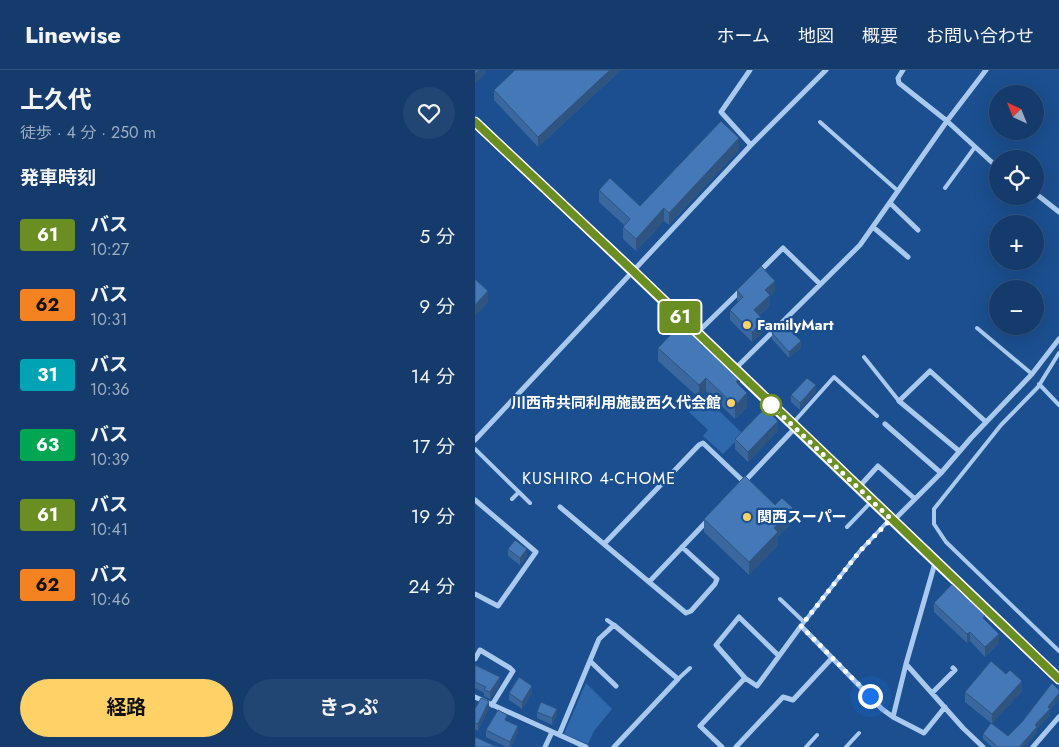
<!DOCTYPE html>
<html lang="ja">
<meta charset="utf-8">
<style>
:root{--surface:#143b6b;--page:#214673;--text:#f1f3f6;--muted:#9dadc1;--line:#33557e;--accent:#ffd166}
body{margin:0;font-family:Jost,"Noto Sans JP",sans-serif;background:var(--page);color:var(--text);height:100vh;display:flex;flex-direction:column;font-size:19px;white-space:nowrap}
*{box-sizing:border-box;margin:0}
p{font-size:16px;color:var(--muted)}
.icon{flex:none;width:28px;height:28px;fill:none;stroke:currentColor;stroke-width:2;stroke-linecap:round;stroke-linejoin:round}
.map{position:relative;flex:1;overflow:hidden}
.details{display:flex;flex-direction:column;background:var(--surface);width:475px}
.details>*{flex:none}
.badge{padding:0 10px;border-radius:4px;font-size:18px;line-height:32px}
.needle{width:32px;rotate:317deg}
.fabs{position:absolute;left:514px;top:15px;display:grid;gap:10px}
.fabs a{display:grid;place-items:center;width:55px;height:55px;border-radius:50%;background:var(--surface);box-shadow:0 5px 20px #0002,0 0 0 1px var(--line);font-size:25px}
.you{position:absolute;width:25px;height:25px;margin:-12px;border:4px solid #fff;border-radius:50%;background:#1a73e8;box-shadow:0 0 0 8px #1a73e833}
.map>.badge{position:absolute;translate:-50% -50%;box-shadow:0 0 0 2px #fff}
h2{padding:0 20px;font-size:19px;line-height:45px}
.round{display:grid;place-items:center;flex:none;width:52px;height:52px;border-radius:26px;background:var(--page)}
.summary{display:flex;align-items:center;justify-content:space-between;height:85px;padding:0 20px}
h1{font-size:24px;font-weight:700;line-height:38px}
.primary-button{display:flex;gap:10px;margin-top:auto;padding:10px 20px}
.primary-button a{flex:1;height:58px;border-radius:30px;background:var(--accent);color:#111;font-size:20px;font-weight:700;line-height:58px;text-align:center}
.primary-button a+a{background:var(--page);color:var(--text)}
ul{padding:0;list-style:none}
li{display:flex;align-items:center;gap:15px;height:70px;padding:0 20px}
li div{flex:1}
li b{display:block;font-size:19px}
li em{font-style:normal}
li .badge{min-width:55px;font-weight:700;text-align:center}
header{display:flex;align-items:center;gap:30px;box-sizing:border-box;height:70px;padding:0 25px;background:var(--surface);border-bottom:1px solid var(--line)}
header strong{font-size:24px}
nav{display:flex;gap:28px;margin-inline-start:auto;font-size:18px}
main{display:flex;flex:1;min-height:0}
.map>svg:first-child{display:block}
</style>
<header>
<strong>Linewise</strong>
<nav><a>ホーム</a><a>地図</a><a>概要</a><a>お問い合わせ</a></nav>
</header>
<main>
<section class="details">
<div class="summary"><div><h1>上久代</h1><p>徒歩 · 4 分 · 250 m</p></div><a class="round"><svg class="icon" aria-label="heart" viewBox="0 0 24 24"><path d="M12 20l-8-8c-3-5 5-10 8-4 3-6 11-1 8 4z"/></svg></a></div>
<h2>発車時刻</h2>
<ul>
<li><span class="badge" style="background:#6b8e23;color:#fff">61</span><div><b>バス</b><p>10:27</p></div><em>5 分</em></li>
<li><span class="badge" style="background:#f58220;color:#111">62</span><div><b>バス</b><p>10:31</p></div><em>9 分</em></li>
<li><span class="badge" style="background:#00a3b4;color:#fff">31</span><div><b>バス</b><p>10:36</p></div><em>14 分</em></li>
<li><span class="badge" style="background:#00a651;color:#fff">63</span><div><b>バス</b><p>10:39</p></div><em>17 分</em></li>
<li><span class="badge" style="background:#6b8e23;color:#fff">61</span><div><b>バス</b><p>10:41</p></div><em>19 分</em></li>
<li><span class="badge" style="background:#f58220;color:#111">62</span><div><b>バス</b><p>10:46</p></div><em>24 分</em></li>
</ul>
<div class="primary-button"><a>経路</a><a>きっぷ</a></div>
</section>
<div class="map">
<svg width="584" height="677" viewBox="0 0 584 677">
<rect width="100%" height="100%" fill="#1b4f8f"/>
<path fill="#2e69ad" d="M 250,305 L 255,310 L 236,333 L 268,364 L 248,384 L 228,366 L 233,360 L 214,342 Z
M 111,613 L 137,639 L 119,661 L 113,674 L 89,664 Z"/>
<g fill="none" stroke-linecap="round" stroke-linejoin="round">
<path stroke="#a9c9ee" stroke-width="4" d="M 345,52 L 423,121
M 470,118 L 500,77
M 502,258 L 557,304
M 584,283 L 563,317 L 526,355 L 459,439 L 459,454 L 471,472 L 584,581
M 389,287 L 424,331
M 564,314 L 584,335
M 318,353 L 359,307 L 402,346
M 0,379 L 55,433
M 37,429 L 44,422
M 372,457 L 396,432
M 305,529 L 329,552
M 132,550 L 139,555
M 326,556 L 385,481 L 414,450
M 203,609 L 215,598
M 331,677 L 342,665
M 371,677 L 384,663"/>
<path stroke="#a9c9ee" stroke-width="5" d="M 275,0 L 246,42 L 276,75
M 428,0 L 423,8 L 424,13 L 472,51 L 522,97
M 560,123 L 584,142
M 415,133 L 443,160
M 398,157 L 433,187
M 283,203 L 308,178 L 345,214
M 222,263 L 266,220
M 259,300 L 385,175 L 472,51 L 511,0
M 410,354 L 466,403
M 0,370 L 276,75 L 351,0
M 484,381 L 424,331 L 455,301 L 511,352
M 269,412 L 320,358
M 383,418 L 403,396 L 440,429
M 0,430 L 61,482 L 23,536 L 0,524
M 85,437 L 174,512 L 232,451
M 418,451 L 466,403 L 496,368 L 557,304 L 584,269
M 129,474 L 224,375 L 228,373 L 269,412
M 174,512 L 211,543 L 216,541 L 240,514 L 242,509 L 207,477
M 0,589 L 5,580 L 35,598 L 38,601 L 17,635
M 115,591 L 141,616
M 431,594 L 488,658 L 508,677
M 270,608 L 241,575 L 264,547 L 304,586
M 457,623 L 480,600 L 478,598
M 0,627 L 111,677
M 418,647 L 431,594 L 460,493
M 84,665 L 124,569 L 139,555 L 203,609 L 139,677
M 70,677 L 77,662
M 247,677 L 225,656 L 270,608 L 282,616 L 326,556 L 407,639 L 418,647 L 449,663 L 470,637
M 261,677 L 308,627 L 318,630 L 357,588
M 558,677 L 584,647"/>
<path stroke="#d6e6fa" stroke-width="10" d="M 0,52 C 196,237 388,425 584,609"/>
</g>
<path fill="#3a679d" d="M 146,0 L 63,77 L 19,30 L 19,20 Z
M 264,80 L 194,155 L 189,151 L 161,181 L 148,169 L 148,157 L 149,155 L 124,132 L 124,120 L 165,136 Z
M 262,220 L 300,221 L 295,226 L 295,235 L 284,246 L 289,261 L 277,272 L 255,250 L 255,240 L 263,232 L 262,230 Z
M 297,263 L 326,278 L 314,288 L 297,269 Z
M 183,278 L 265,317 L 272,337 L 260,349 L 231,321 L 224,328 L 183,291 Z
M 341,322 L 325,340 L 316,332 L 316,325 Z
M 303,361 L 273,392 L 260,379 L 260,369 Z
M 229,449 L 318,451 L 303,467 L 303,475 L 274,505 L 229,462 Z
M 33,479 L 52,486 L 45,495 L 33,486 Z
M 459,533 L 510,550 L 524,573 L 510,587 L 495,571 L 492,573 L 459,542 Z
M 0,595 L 25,614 L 15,629 L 9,626 L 9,623 L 0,618 Z
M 584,620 L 584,629 L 575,640 L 575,645 L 562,659 L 562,662 L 549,677 L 517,677 L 508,669 L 508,664 L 516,653 L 490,632 L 490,622 L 547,621 L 517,653 L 533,666 Z
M 34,623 L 57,623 L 47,639 L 34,630 Z
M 14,638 L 3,661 L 0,659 L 0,639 Z
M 62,642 L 82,645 L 77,655 L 62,648 Z
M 32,651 L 43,662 L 36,677 L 31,677 L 11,667 L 11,660 Z"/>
<path fill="#305480" d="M 4,0 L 11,0 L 11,3 L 0,14 L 0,4 Z
M 135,0 L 146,0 L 63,77 L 63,67 Z
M 264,68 L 264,80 L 194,155 L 194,143 Z
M 189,138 L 189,151 L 161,181 L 161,169 Z
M 300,211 L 300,221 L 295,226 L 295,235 L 279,250 L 279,240 L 290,220 Z
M 13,221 L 13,233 L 0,246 L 0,235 Z
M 289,251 L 289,261 L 277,272 L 277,262 Z
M 326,271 L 326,278 L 314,288 L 314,282 Z
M 265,307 L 265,321 L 261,312 Z
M 231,308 L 231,321 L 224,328 L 224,315 Z
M 341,315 L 341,322 L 325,340 L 325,333 Z
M 272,323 L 272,337 L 260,349 L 260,336 Z
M 303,351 L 303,361 L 273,392 L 273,382 Z
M 318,438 L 318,451 L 303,467 L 303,475 L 274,505 L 274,492 L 299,458 Z
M 52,479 L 52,486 L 45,495 L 45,488 Z
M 495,562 L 495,571 L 492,573 L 492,564 Z
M 524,564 L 524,573 L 510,587 L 510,577 Z
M 25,607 L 25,614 L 15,629 L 15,622 Z
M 547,611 L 547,621 L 517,654 L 517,644 Z
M 57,616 L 57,623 L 47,639 L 47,632 Z
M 584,623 L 584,629 L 575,640 L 575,645 L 562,659 L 562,662 L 549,677 L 545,677 L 545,676 L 573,637 Z
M 14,631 L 14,638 L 3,661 L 3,654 Z
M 82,639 L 82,645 L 77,655 L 77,648 Z
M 43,656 L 43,662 L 36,677 L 35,677 L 35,672 Z"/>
<path fill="#4478b7" stroke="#305480" d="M 0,0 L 4,0 L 0,4 Z
M 40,0 L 135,0 L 63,67 L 19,20 Z
M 246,51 L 264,68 L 194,143 L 189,138 L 161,169 L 148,157 L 155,149 L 124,120 L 135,108 L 165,136 Z
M 286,196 L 300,211 L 290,220 L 295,225 L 279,240 L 289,251 L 277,262 L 255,240 L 268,227 L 262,220 Z
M 0,209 L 13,221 L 0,235 Z
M 207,253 L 265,307 L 261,312 L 272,323 L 260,336 L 231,308 L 224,315 L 183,278 Z
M 308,253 L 326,271 L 314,282 L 297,263 Z
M 332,308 L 341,315 L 325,333 L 316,325 Z
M 290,338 L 303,351 L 273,382 L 260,369 Z
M 270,406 L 300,435 L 307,428 L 318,438 L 299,458 L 303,462 L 274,492 L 229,449 Z
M 40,470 L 52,479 L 45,488 L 33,479 Z
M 477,514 L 510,545 L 508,548 L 524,564 L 510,577 L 495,562 L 492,564 L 459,533 Z
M 516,591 L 531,604 L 535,600 L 547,611 L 517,644 L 490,622 Z
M 0,595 L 25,607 L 15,622 L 9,620 L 11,617 L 0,612 Z
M 44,607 L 57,616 L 47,632 L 34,623 Z
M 577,613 L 584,620 L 584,623 L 573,637 L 575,639 L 560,655 L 562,657 L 545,676 L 547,677 L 523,677 L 508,664 L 516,653 L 533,666 L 547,652 Z
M 6,628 L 14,631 L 3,654 L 0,653 L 0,639 Z
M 66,632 L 82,639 L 77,648 L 62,642 Z
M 23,640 L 32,645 L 30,650 L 43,656 L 35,672 L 11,660 Z
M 0,667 L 22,677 L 0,677 Z"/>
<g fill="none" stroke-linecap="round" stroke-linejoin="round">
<g stroke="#fff" stroke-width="11">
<path id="line" d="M 0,52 L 158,201 L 584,609"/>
</g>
<use href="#line" stroke="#6b8e23" stroke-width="8"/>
<path stroke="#fff" stroke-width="5" stroke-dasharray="0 9" d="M 296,335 L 416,449 L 385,481 L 326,556 L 395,626"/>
</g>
<g fill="#ffd166" stroke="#1b4f8f" stroke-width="2">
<circle cx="272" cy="255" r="5"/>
<circle cx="256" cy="333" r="5"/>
<circle cx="272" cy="447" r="5"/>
</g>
<circle fill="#fff" stroke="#6b8e23" stroke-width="2.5" cx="296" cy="335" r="10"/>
<g text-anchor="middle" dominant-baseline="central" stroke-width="4.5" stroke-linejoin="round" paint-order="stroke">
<g font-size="15" font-weight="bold" fill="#fff" stroke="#1b4f8f" text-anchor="start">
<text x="282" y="255">FamilyMart</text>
<text x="246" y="333" text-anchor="end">川西市共同利用施設西久代会館</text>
<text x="282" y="447">関西スーパー</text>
</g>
<g font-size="16" letter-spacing="1" fill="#fff" stroke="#1b4f8f">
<text x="124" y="408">KUSHIRO 4-CHOME</text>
</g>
</g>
</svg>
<div class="fabs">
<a><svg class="needle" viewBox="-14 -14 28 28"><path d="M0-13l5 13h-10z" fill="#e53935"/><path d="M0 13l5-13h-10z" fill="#9dadc1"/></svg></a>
<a><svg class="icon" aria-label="locate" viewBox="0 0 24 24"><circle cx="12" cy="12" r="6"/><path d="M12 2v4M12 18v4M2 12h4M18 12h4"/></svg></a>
<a>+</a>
<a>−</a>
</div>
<div class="you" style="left:395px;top:626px"></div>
<b class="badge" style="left:205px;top:247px;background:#6b8e23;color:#fff">61</b>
</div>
</main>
